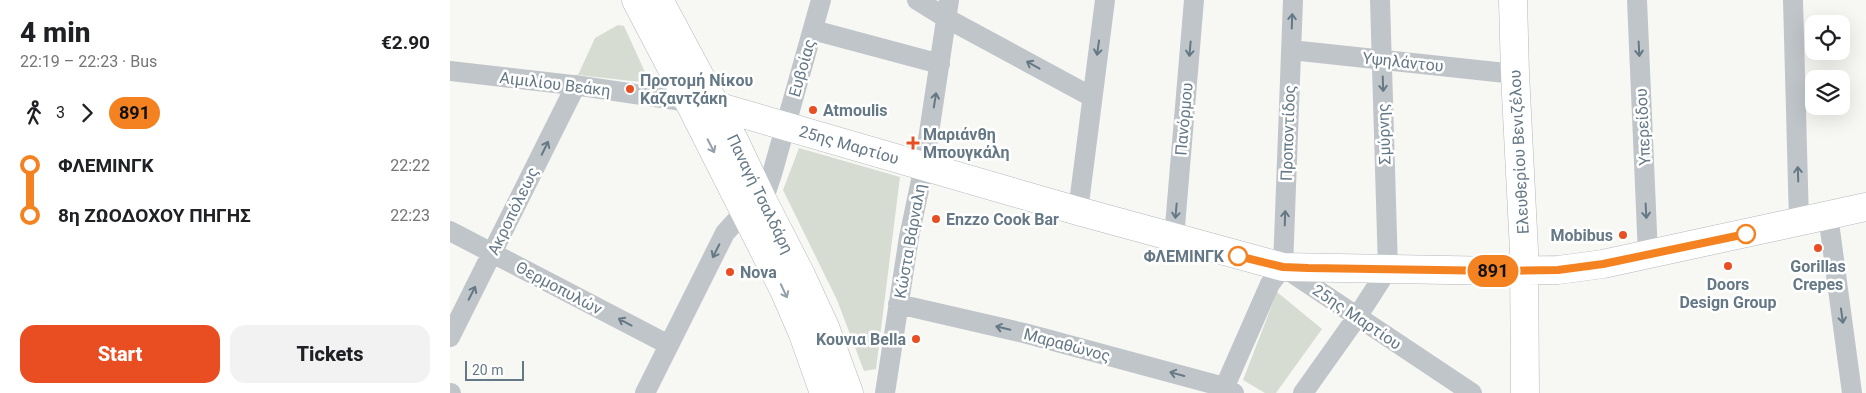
<!DOCTYPE html>
<meta charset="utf-8">
<style>
:root{--surface:#fff;--page:#f2f2f2;--text:#202124;--muted:#757577;--accent:#e94e22}
body{margin:0;font-family:Roboto,sans-serif;background:var(--page);color:var(--text);height:100vh;display:flex;flex-direction:column;font-size:19px;white-space:nowrap}
*{box-sizing:border-box;margin:0}
p{font-size:16px;color:var(--muted)}
.icon{flex:none;width:28px;height:28px;fill:none;stroke:currentColor;stroke-width:2;stroke-linecap:round;stroke-linejoin:round}
.map{position:relative;flex:1;overflow:hidden}
.details{display:flex;flex-direction:column;background:var(--surface);width:450px}
.details>*{flex:none}
.badge{padding:0 10px;border-radius:16px;font-size:18px;line-height:32px}
.controls{position:absolute;left:1355px;top:15px;display:grid;gap:10px}
.controls a{display:grid;place-items:center;width:45px;height:45px;border-radius:10px;background:var(--surface);box-shadow:0 5px 20px #0002;font-size:25px}
.scale{position:absolute;left:15px;bottom:12px;width:59px;box-sizing:border-box;padding-left:5px;border:2px solid #657886;border-top:0;font-size:14px;line-height:18px;white-space:nowrap;color:#657886;-webkit-text-stroke:4px #fff;paint-order:stroke}
.map>.badge{position:absolute;translate:-50% -50%;box-shadow:0 0 0 2px #fff}
.legs{display:flex;align-items:center;gap:8px;height:55px;padding:0 20px;font-size:16px}
.legs p{margin-inline-start:auto}
.headline{display:flex;align-items:center;justify-content:space-between;height:85px;padding:0 20px}
h1{font-size:28px;font-weight:800;line-height:38px}
.button{display:flex;gap:10px;margin-top:auto;padding:10px 20px}
.button a{flex:1;height:58px;border-radius:15px;background:var(--accent);color:#fff;font-size:20px;font-weight:800;line-height:58px;text-align:center}
.button a+a{background:var(--page);color:var(--text)}
ul{padding:0 20px;list-style:none}
li{display:flex;align-items:center;gap:18px;height:50px;font-size:19px}
li i{display:grid;place-items:center;width:8px;height:100%;margin:0 6px;background:currentColor}
li i::after{content:'';width:12px;height:12px;margin:-6px;border:4px solid;border-radius:50%;background:var(--surface)}
li p{margin-inline-start:auto}
li:first-child i{background:linear-gradient(#0000 50%,currentColor 0)}
li:last-child i{background:linear-gradient(currentColor 50%,#0000 0)}
main{display:flex;flex:1;min-height:0}
.map>svg:first-child{display:block}
</style>
<main>
<section class="details">
<div class="headline"><div><h1>4 min</h1><p>22:19 – 22:23 · Bus</p></div><b>€2.90</b></div>
<div class="legs"><svg class="icon" aria-label="walk" viewBox="0 0 24 24"><circle cx="13" cy="4" r="2"/><path d="M13 8l-2 6 4 7M11 14l-3 7M7 12l3-4h3l4 4"/></svg>3<svg class="icon" aria-label="forward" viewBox="0 0 24 24"><path d="M9 5l7 7-7 7"/></svg><b class="badge" style="background:#f58220;color:#111">891</b></div>
<ul>
<li><i style="color:#f58220"></i><b>ΦΛΕΜΙΝΓΚ</b><p>22:22</p></li>
<li><i style="color:#f58220"></i><b>8η ΖΩΟΔΟΧΟΥ ΠΗΓΗΣ</b><p>22:23</p></li>
</ul>
<div class="button"><a>Start</a><a>Tickets</a></div>
</section>
<div class="map">
<svg width="1416" height="393" viewBox="0 0 1416 393">
<rect width="100%" height="100%" fill="#f7f7f4"/>
<path fill="#d7dcd3" d="M 168,25 L 174,26 L 200,83 L 128,75 L 145,38 Z
M 349,148 L 450,177 L 426,369 L 414,371 L 387,300 L 333,190 Z
M 827,292 L 872,329 L 826,393 L 815,393 L 793,380 Z"/>
<g fill="none" stroke-linecap="round" stroke-linejoin="round">
<g stroke="#b2b9bd" stroke-width="29">
<path id="secondary" d="M 186,0 L 232,88 L 334,290 L 353,334 L 374,393
M 209,0 L 284,140 L 313,201 L 351,275 L 375,327 L 399,393
M 1063,0 L 1065,74 L 1074,251 L 1075,393
M 239,102 L 266,106 L 628,211 L 833,267 L 1051,271 L 1108,270 L 1153,264 L 1416,207"/>
</g>
<path stroke="#c0c5c9" stroke-width="20" d="M 467,0 L 496,18 L 642,97
M 1187,0 L 1198,255
M 1343,0 L 1349,222
M 363,30 L 490,64
M 841,50 L 1065,74
M 0,71 L 131,86 L 239,102
M 628,211 L 655,0
M 1378,215 L 1402,393
M 0,231 L 219,345
M 724,238 L 744,0
M 833,267 L 843,0
M 833,267 L 1022,393
M 448,304 L 574,333 L 774,387 L 784,393
M 0,337 L 126,85
M 0,393 L 1,393
M 195,393 L 275,233 L 294,212 L 313,201 L 322,174 L 371,0
M 435,393 L 459,237 L 474,166 L 499,0
M 772,393 L 820,284 L 833,267
M 853,393 L 907,317 L 938,269 L 930,0"/>
<use href="#secondary" stroke="#fff" stroke-width="28"/>
</g>
<defs><path id="oneway-shaft" d="M-6 0H5M1.5-3L5.5 0L1.5 3" fill="none" stroke-width="1.6" stroke-linecap="round" stroke-linejoin="round" transform="scale(1.25)"/></defs>
<g stroke="#657886">
<use href="#oneway-shaft" transform="translate(842 21) rotate(-88)"/>
<use href="#oneway-shaft" transform="translate(648 48) rotate(98)"/>
<use href="#oneway-shaft" transform="translate(740 49) rotate(95)"/>
<use href="#oneway-shaft" transform="translate(1189 49) rotate(87)"/>
<use href="#oneway-shaft" transform="translate(583 65) rotate(-151)"/>
<use href="#oneway-shaft" transform="translate(933 84) rotate(88)"/>
<use href="#oneway-shaft" transform="translate(485 100) rotate(-81)"/>
<use href="#oneway-shaft" transform="translate(95 148) rotate(-64)"/>
<use href="#oneway-shaft" transform="translate(1348 174) rotate(-92)"/>
<use href="#oneway-shaft" transform="translate(726 211) rotate(95)"/>
<use href="#oneway-shaft" transform="translate(1196 211) rotate(87)"/>
<use href="#oneway-shaft" transform="translate(835 218) rotate(-88)"/>
<use href="#oneway-shaft" transform="translate(266 251) rotate(117)"/>
<use href="#oneway-shaft" transform="translate(22 293) rotate(-63)"/>
<use href="#oneway-shaft" transform="translate(1392 316) rotate(82)"/>
<use href="#oneway-shaft" transform="translate(175 322) rotate(-152)"/>
<use href="#oneway-shaft" transform="translate(553 328) rotate(-167)"/>
<use href="#oneway-shaft" transform="translate(727 374) rotate(-165)"/>
</g>
<g stroke="#93a0aa">
<use href="#oneway-shaft" transform="translate(261 146) rotate(63)"/>
<use href="#oneway-shaft" transform="translate(334 291) rotate(65)"/>
</g>
<g fill="none" stroke-linecap="round" stroke-linejoin="round">
<g stroke="#fff" stroke-width="11">
<path id="line-1" d="M 788,256 L 833,267 L 858,268 L 1051,271 L 1108,270 L 1153,264 L 1296,234"/>
</g>
<use href="#line-1" stroke="#f58220" stroke-width="8"/>
</g>
<g fill="#e94e22" stroke="#fff" stroke-width="2">
<circle cx="180" cy="89" r="5"/>
<circle cx="363" cy="110" r="5"/>
<path d="M460.5 135.5h5v5h5v5h-5v5h-5v-5h-5v-5h5z"/>
<circle cx="486" cy="219" r="5"/>
<circle cx="1173" cy="235" r="5"/>
<circle cx="1368" cy="248" r="5"/>
<circle cx="1278" cy="266" r="5"/>
<circle cx="280" cy="272" r="5"/>
<circle cx="466" cy="339" r="5"/>
</g>
<g fill="#fff" stroke="#f58220" stroke-width="2.5">
<circle cx="1296" cy="234" r="9"/>
<circle cx="788" cy="256" r="9"/>
</g>
<g text-anchor="middle" dominant-baseline="central" stroke-width="5" stroke-linejoin="round" paint-order="stroke">
<g font-size="16" fill="#657886" stroke="#fff">
<text transform="translate(953 62) rotate(6)">Υψηλάντου</text>
<text transform="translate(352 68) rotate(-74)">Ευβοίας</text>
<text transform="translate(105 84) rotate(7)">Αιμιλίου Βεάκη</text>
<text transform="translate(734 119) rotate(-85)">Πανόρμου</text>
<text transform="translate(1193 127) rotate(-93)">Υπερείδου</text>
<text transform="translate(838 133) rotate(-88)">Προποντίδος</text>
<text transform="translate(934 134) rotate(-92)">Σμύρνης</text>
<text transform="translate(399 145) rotate(16)">25ης Μαρτίου</text>
<text transform="translate(1069 152) rotate(-93)">Ελευθερίου Βενιζέλου</text>
<text transform="translate(310 194) rotate(64)">Παναγή Τσαλδάρη</text>
<text transform="translate(63 211) rotate(-64)">Ακροπόλεως</text>
<text transform="translate(460 241) rotate(-80)">Κώστα Βάρναλη</text>
<text transform="translate(109 288) rotate(28)">Θερμοπυλών</text>
<text transform="translate(907 317) rotate(34)">25ης Μαρτίου</text>
<text transform="translate(617 345) rotate(15)">Μαραθώνος</text>
</g>
<g font-size="16" font-weight="bold" fill="#657886" stroke="#fff" text-anchor="start">
<text x="190" y="80">Προτομή Νίκου<tspan x="190" dy="18">Καζαντζάκη</tspan></text>
<text x="373" y="110">Atmoulis</text>
<text x="473" y="134">Μαριάνθη<tspan x="473" dy="18">Μπουγκάλη</tspan></text>
<text x="496" y="219">Enzzo Cook Bar</text>
<text x="1163" y="235" text-anchor="end">Mobibus</text>
<text x="1368" y="266" text-anchor="middle">Gorillas<tspan x="1368" dy="18">Crepes</tspan></text>
<text x="290" y="272">Nova</text>
<text x="1278" y="284" text-anchor="middle">Doors<tspan x="1278" dy="18">Design Group</tspan></text>
<text x="456" y="339" text-anchor="end">Κουνια Bella</text>
</g>
<g font-size="16" font-weight="bold" fill="#657886" stroke="#fff" text-anchor="end">
<text x="774" y="256">ΦΛΕΜΙΝΓΚ</text>
</g>
</g>
</svg>
<div class="controls">
<a><svg class="icon" aria-label="locate" viewBox="0 0 24 24"><circle cx="12" cy="12" r="6"/><path d="M12 2v4M12 18v4M2 12h4M18 12h4"/></svg></a>
<a><svg class="icon" aria-label="layers" viewBox="0 0 24 24"><path d="M12 4l9 5-9 5-9-5zM3 14l9 5 9-5"/></svg></a>
</div>
<div class="scale">20 m</div>
<b class="badge" style="left:1043px;top:271px;background:#f58220;color:#111">891</b>
</div>
</main>
